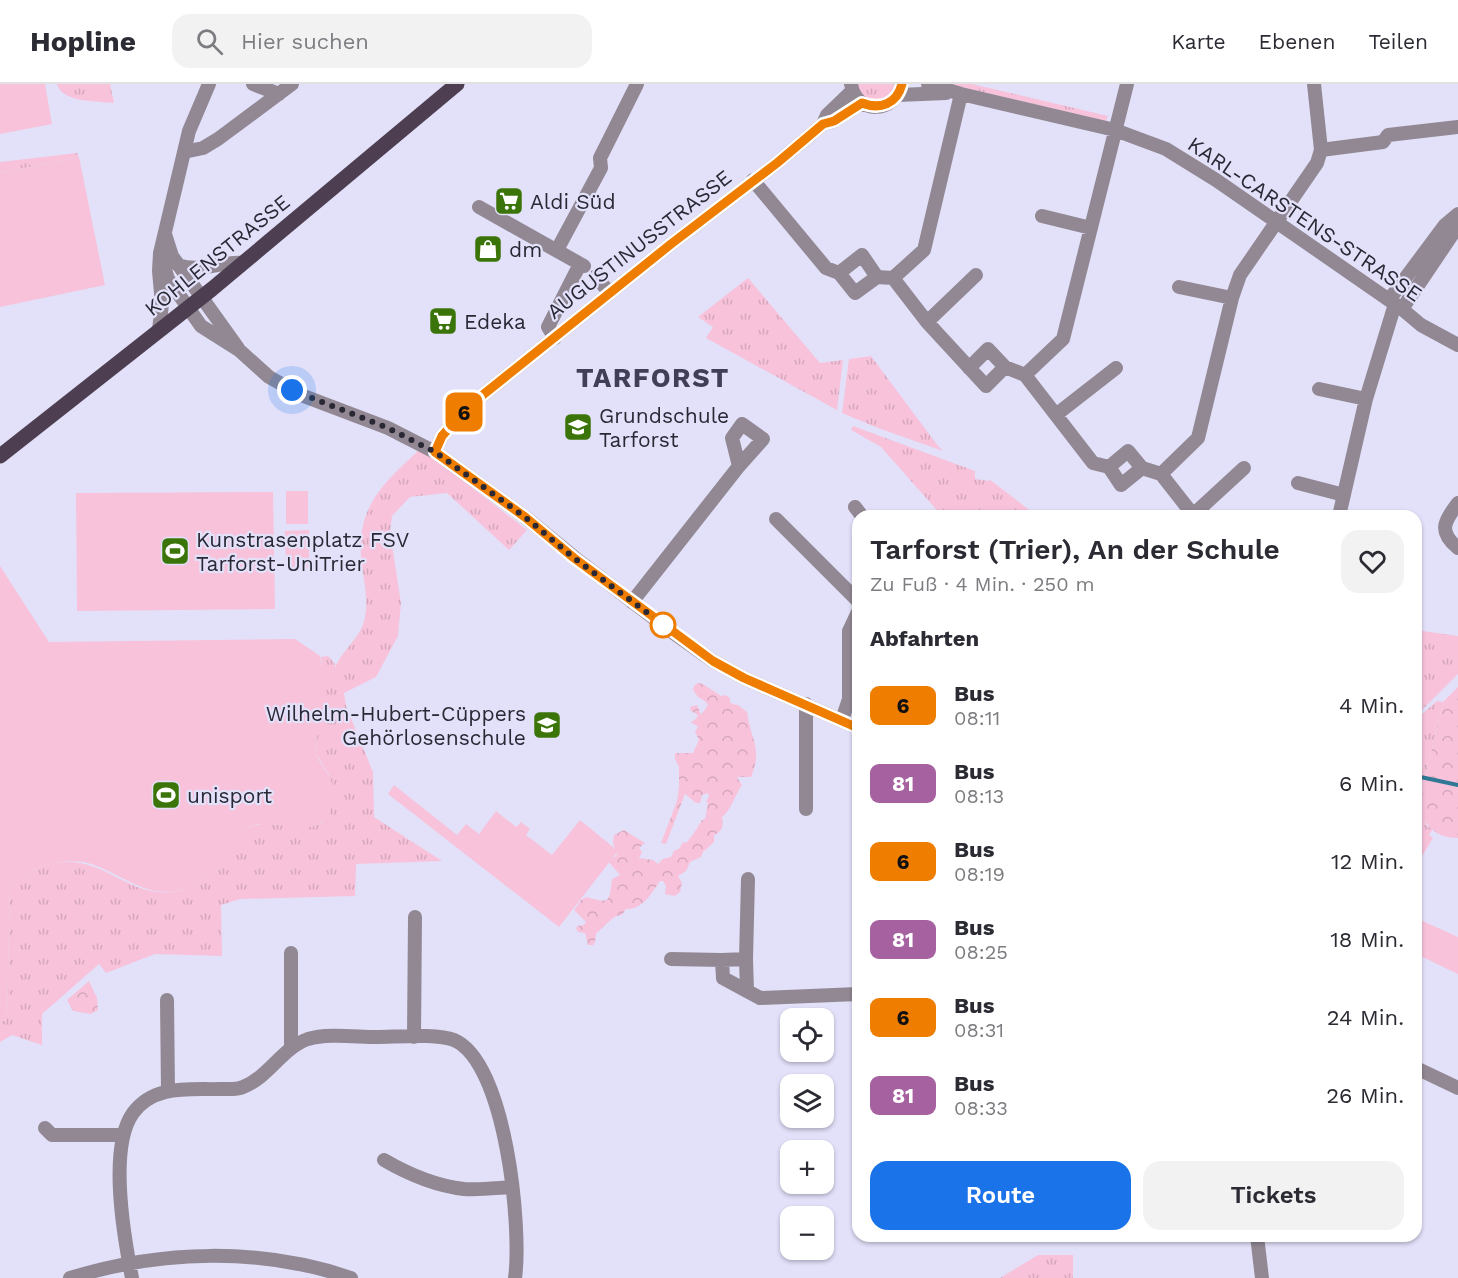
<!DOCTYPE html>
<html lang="de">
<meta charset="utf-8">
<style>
:root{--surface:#fff;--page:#f2f2f3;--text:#2b2b33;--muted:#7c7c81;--line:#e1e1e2;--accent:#1a73e8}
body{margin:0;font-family:"Work Sans",sans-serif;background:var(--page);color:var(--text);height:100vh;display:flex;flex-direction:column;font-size:22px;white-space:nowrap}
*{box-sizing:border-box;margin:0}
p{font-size:20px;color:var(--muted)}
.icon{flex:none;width:33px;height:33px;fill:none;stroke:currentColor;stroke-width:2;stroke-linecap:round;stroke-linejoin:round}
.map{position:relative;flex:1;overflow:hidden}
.side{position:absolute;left:852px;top:426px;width:570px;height:732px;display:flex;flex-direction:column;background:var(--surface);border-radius:18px;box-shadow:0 2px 4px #0004}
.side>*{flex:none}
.badge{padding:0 12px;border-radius:9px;font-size:21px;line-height:39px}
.controls{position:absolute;left:780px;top:924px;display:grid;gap:12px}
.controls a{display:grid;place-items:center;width:54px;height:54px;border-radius:12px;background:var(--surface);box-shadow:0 2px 4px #0004;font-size:30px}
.you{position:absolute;width:30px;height:30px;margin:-15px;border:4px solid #fff;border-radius:50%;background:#1a73e8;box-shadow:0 0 0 9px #1a73e833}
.map>.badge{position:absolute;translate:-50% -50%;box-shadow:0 0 0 3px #fff}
h2{padding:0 18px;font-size:22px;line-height:54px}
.round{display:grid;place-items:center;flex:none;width:63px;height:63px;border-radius:18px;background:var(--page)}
.summary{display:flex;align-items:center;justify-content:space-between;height:102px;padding:0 18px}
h1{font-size:28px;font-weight:600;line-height:45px}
.primary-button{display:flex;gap:12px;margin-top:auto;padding:12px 18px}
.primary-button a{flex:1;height:69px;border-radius:18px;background:var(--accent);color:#fff;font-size:24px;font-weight:600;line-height:69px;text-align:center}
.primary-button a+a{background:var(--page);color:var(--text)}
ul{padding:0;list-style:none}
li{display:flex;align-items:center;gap:18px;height:78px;padding:0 18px}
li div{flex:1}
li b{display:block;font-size:22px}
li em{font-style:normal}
li .badge{min-width:66px;font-weight:700;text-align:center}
header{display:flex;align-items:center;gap:36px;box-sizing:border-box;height:84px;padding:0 30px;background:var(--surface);border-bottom:2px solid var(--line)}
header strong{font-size:28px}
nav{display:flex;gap:33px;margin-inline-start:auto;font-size:21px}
.search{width:420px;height:54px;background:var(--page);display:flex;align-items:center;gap:15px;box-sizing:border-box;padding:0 21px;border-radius:18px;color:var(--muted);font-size:22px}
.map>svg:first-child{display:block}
</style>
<header>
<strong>Hopline</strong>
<div class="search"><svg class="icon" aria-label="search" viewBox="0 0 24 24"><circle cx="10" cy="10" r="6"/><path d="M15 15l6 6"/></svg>Hier suchen</div>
<nav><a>Karte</a><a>Ebenen</a><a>Teilen</a></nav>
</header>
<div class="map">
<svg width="1458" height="1194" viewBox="0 0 1458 1194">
<defs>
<pattern id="grass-tufts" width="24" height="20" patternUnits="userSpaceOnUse" patternTransform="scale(1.5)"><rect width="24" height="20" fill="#f7c2da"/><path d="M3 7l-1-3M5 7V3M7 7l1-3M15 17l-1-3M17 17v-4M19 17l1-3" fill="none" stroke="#d4a7bc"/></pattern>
<pattern id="forest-crowns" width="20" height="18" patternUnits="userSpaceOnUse" patternTransform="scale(1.5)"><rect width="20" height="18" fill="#f7c2da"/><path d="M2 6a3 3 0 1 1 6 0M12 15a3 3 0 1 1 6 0" fill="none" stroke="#d4a7bc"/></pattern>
</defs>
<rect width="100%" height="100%" fill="#e3e1fa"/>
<path fill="url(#grass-tufts)" d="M 57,0 L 110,0 L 114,19 C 98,17 62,19 57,0 Z
M 857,0 L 896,0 C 887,22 865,23 857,0 Z
M 947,0 L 972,0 L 1108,32 L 1106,37 Z
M 77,69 L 79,73 L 0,89 L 0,78 Z
M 748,194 L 820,279 L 843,276 L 837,326 L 706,254 L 713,243 L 698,233 Z
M 871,272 L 938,362 L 943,367 L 878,344 L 842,329 L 849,275 Z
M 853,342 L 975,387 L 975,395 L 989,397 L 989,395 L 1037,432 L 942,432 L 881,363 L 851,346 Z
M 419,366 L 444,382 L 527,446 L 509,466 L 447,409 L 410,413 L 392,432 L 390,448 L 401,519 L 398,552 L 376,593 L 344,609 L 346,622 L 373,688 L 374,733 L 442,777 L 356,780 L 355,812 L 240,815 L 221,821 L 222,872 L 155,870 L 106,889 L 99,880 L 42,930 L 42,961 L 12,951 L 0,958 L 0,937 L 7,936 L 10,800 C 24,794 34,783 50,780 C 103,768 125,813 172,808 C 220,802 216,757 250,743 C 273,733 298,750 322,739 L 329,691 L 316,670 L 315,661 L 318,647 L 326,633 L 321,573 L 328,572 L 335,580 L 335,584 C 342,566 362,553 365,533 C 369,512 362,491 361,470 C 358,420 386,397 419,366 Z
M 1416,546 L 1458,552 L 1458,590 L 1416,632 Z
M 1437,617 L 1443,618 L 1422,706 L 1426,741 L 1433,745 L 1429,751 L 1433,754 L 1416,782 L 1416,635 Z
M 1038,1171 L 1073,1171 L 1073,1194 L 1000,1194 Z"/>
<path fill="url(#forest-crowns)" d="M 698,599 L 703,600 L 721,612 L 725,611 L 730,614 L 730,618 L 732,620 L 738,621 L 747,628 C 751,657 763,664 751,693 L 737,693 L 742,701 C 735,711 730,728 722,733 C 724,743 722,747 714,751 L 714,758 L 703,768 L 701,773 L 690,778 L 686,787 L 678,792 L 682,799 L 680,808 L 675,812 L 665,810 L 666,802 L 663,797 L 660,797 C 652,809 642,826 626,825 L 622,831 C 611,831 605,844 596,849 L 595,858 L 593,861 L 588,861 L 585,849 L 578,848 L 576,844 L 578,842 L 584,841 L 586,838 L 574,826 L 581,816 L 586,813 C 611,820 609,818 612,795 L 620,791 L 608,777 L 617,771 L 613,759 L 614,751 L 624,746 L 645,759 L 639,764 L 642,768 L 639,774 L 653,776 L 658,780 L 663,775 L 671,773 L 674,767 L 680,764 L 682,759 L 687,758 L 694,749 L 702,736 L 705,735 L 708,719 L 706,717 L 709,713 L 708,709 L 702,711 L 700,719 L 696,719 L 685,710 L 666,760 L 661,759 L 677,717 L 679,703 L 679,683 L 675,675 L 675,669 L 693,669 L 699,656 L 695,647 L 698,643 L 691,638 L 696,635 L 698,631 L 691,627 L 690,623 L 697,621 L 701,631 L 708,621 L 706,618 L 698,613 L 693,606 L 694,602 Z
M 1458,603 L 1458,754 C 1432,754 1421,737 1417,713 L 1422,706 L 1443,618 Z
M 89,897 L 97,914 L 98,926 L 91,930 L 73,927 L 67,916 Z"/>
<path fill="#f7c2da" d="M 0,0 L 45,0 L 52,40 L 0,50 Z
M 79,73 L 105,201 L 0,223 L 0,89 Z
M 286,407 L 308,407 L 308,440 L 286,440 Z
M 273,408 L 275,525 L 77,527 L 76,409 Z
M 309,446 L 309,484 L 286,485 L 285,447 Z
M 0,482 L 49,558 L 295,555 L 320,572 C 323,591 328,612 326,631 C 325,641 316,650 315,661 C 314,683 342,690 331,725 C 329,732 324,738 317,741 C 295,750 271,733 249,743 C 221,757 217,795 185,805 C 148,817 123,790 91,780 C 78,776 63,777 50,780 C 34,783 24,794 10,800 L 7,936 L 0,937 Z
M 394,701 L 457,751 L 466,740 L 479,750 L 496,727 L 516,743 L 521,738 L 530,745 L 526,751 L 552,771 L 580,736 L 618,767 L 559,843 L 388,710 Z
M 1416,834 L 1458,853 L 1458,890 L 1416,870 Z"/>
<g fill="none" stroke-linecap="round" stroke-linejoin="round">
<path stroke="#317896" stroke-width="4" d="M 1416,692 L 1458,701"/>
<path stroke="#918893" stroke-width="14" d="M 253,0 L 279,10
M 851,0 C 856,31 895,30 902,0
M 928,0 L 961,10 L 1115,46 L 1166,65 L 1216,96 L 1402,225 L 1421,241 L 1458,261
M 898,11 L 946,9
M 823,40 L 834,37 L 862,19
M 1321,66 L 1383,58 L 1388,51 L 1458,43
M 184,68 L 203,64 L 218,55 L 292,0
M 753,96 L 826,184 L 839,189 L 855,209 L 877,193 L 893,194 L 927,238 L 986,302 L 1005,283 L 1025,291 L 1093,379 L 1109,383 L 1128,367 L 1142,384 L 1161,390 L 1194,432
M 479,123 L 584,182
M 1042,132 L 1091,144
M 165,150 L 172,172 L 238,264
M 557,166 L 601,84 L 600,74 L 637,0
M 160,169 L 168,195 L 201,242 L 239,266 L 269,293 L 301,311 L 388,344 L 435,368 L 525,433 L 575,474 L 668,545 L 713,577 L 744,594 L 858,644
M 178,181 C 201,189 220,177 243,179
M 839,189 L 862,171 L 877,193
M 596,192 L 607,206
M 893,194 L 924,166 L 961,10
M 1179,203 L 1232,214
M 1389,216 L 1445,141 L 1458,130
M 1402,225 L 1458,142
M 927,238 L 976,191
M 159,246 L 162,220 L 159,187 L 160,169 L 189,47 L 209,0
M 555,254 L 548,243 L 580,180
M 969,284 L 988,265 L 1005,283
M 1025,291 L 1063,255 L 1127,0
M 1319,305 L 1366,315
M 1057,330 L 1116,284
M 435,368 L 442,352 L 469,322 L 671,160 L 777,79 L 823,40 L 827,31 L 852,7
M 1109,383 L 1121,401 L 1142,384
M 1161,390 L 1198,354 L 1232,214 L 1240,191 L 1317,79 L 1321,66 L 1314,0
M 1298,399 L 1344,411
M 1458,419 C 1445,437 1437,447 1458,464
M 855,423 L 862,432
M 1193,431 L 1244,384
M 1339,432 L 1366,315 L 1395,220
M 776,435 L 858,517
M 632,518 L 739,382 L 763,355 L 742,340 L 732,354 L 739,382
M 806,620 L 806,725
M 842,636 L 849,615 L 849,547 L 858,528
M 291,869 L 291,964
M 671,875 L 722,876
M 746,875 L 748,795
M 747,907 L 746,875 L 722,876 L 723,894 L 760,914 L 858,910
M 167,916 L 168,1006
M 414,953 L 415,833
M 1416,984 L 1458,1004
M 45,1044 L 52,1051 L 123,1051
M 384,1076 C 408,1090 437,1102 464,1105 C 480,1106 496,1104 512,1103
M 1257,1152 L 1262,1194
M 70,1194 C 160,1166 262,1163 351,1194
M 132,1194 C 124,1153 108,1064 133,1029 C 154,1000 190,1006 221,1005 C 228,1005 236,1006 243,1003 C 269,993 282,964 308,955 C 327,949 357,953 376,953 C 396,953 437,949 454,956 C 506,978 522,1144 515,1194"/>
<path stroke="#4d3f51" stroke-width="15" d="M 0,372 L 212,205 L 457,0"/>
</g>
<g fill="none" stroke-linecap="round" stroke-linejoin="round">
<g stroke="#fff" stroke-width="14">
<path id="line" d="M 858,644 L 744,594 L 713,577 L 574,474 L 525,433 L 435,368 L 442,352 L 469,322 L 671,160 L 777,79 L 823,40 L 834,37 L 862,19 C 880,26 897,20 902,0"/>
</g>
<use href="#line" stroke="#ee7d00" stroke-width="9"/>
<path stroke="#292834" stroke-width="6" stroke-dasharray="0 10.8" d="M 292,306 L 388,344 L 435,368 L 525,433 L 574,474 L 665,542 L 663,541"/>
</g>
<defs>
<g id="supermarket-square" transform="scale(1.5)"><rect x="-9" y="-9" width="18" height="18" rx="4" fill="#3b7509" stroke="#e3e1fa"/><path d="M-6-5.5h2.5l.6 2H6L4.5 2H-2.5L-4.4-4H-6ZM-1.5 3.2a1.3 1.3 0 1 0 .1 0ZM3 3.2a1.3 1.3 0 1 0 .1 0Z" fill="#fff"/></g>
<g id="shop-square" transform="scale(1.5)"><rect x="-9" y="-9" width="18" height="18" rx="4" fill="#3b7509" stroke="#e3e1fa"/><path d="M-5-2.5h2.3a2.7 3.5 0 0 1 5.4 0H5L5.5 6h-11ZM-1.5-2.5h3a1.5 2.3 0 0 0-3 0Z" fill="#fff"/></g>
<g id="school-square" transform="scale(1.5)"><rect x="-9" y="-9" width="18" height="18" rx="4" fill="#3b7509" stroke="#e3e1fa"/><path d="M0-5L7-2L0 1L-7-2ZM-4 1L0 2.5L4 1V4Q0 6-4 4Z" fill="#fff"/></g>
<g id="stadium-square" transform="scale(1.5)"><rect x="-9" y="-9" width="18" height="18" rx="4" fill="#3b7509" stroke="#e3e1fa"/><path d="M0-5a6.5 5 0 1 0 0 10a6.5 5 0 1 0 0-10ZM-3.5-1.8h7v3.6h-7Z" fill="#fff"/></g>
</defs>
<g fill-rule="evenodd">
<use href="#supermarket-square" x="509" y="117"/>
<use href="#shop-square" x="488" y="165"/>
<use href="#supermarket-square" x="443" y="237"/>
<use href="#school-square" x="578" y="343"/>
<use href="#stadium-square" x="175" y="467"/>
<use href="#school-square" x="547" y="641"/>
<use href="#stadium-square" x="166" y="711"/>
</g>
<circle fill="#fff" stroke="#ee7d00" stroke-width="3" cx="663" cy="541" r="12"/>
<g text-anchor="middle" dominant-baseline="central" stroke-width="4.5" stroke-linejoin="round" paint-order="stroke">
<g font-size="21" fill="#292834" stroke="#e3e1fa" text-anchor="start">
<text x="530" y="117">Aldi Süd</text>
<text x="509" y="165">dm</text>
<text x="464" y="237">Edeka</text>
<text x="599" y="331">Grundschule<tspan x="599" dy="24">Tarforst</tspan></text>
<text x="196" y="455">Kunstrasenplatz FSV<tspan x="196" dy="24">Tarforst-UniTrier</tspan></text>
<text x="526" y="629" text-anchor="end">Wilhelm-Hubert-Cüppers<tspan x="526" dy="24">Gehörlosenschule</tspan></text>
<text x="187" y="711">unisport</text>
</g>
<g font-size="21" fill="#292834" stroke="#e3e1fa">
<text transform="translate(1305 135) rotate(34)">KARL-CARSTENS-STRASSE</text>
<text transform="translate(639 160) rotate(-38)">AUGUSTINUSSTRASSE</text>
<text transform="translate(217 171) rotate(-39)">KOHLENSTRASSE</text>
</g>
<g font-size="27" font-weight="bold" letter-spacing="1.5" fill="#413f58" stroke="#e3e1fa">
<text x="653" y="294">TARFORST</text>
</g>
</g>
</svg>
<div class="controls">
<a><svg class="icon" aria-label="locate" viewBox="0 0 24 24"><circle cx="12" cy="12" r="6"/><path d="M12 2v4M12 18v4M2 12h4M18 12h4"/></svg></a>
<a><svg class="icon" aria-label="layers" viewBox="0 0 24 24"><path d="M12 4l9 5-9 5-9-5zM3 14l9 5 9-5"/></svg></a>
<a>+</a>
<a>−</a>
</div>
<div class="you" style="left:292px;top:306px"></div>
<b class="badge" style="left:464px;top:328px;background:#ee7d00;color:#111">6</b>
<section class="side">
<div class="summary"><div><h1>Tarforst (Trier), An der Schule</h1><p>Zu Fuß · 4 Min. · 250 m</p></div><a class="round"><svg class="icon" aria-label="heart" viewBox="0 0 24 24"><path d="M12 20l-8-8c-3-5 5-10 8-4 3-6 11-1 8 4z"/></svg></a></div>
<h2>Abfahrten</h2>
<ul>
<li><span class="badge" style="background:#ee7d00;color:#111">6</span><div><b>Bus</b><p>08:11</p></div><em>4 Min.</em></li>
<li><span class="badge" style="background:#a661a1;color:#fff">81</span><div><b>Bus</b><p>08:13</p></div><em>6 Min.</em></li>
<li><span class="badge" style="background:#ee7d00;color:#111">6</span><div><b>Bus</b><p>08:19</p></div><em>12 Min.</em></li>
<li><span class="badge" style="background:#a661a1;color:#fff">81</span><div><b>Bus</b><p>08:25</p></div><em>18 Min.</em></li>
<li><span class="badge" style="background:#ee7d00;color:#111">6</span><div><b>Bus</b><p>08:31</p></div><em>24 Min.</em></li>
<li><span class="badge" style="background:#a661a1;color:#fff">81</span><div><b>Bus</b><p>08:33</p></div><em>26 Min.</em></li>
</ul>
<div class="primary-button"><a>Route</a><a>Tickets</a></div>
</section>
</div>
